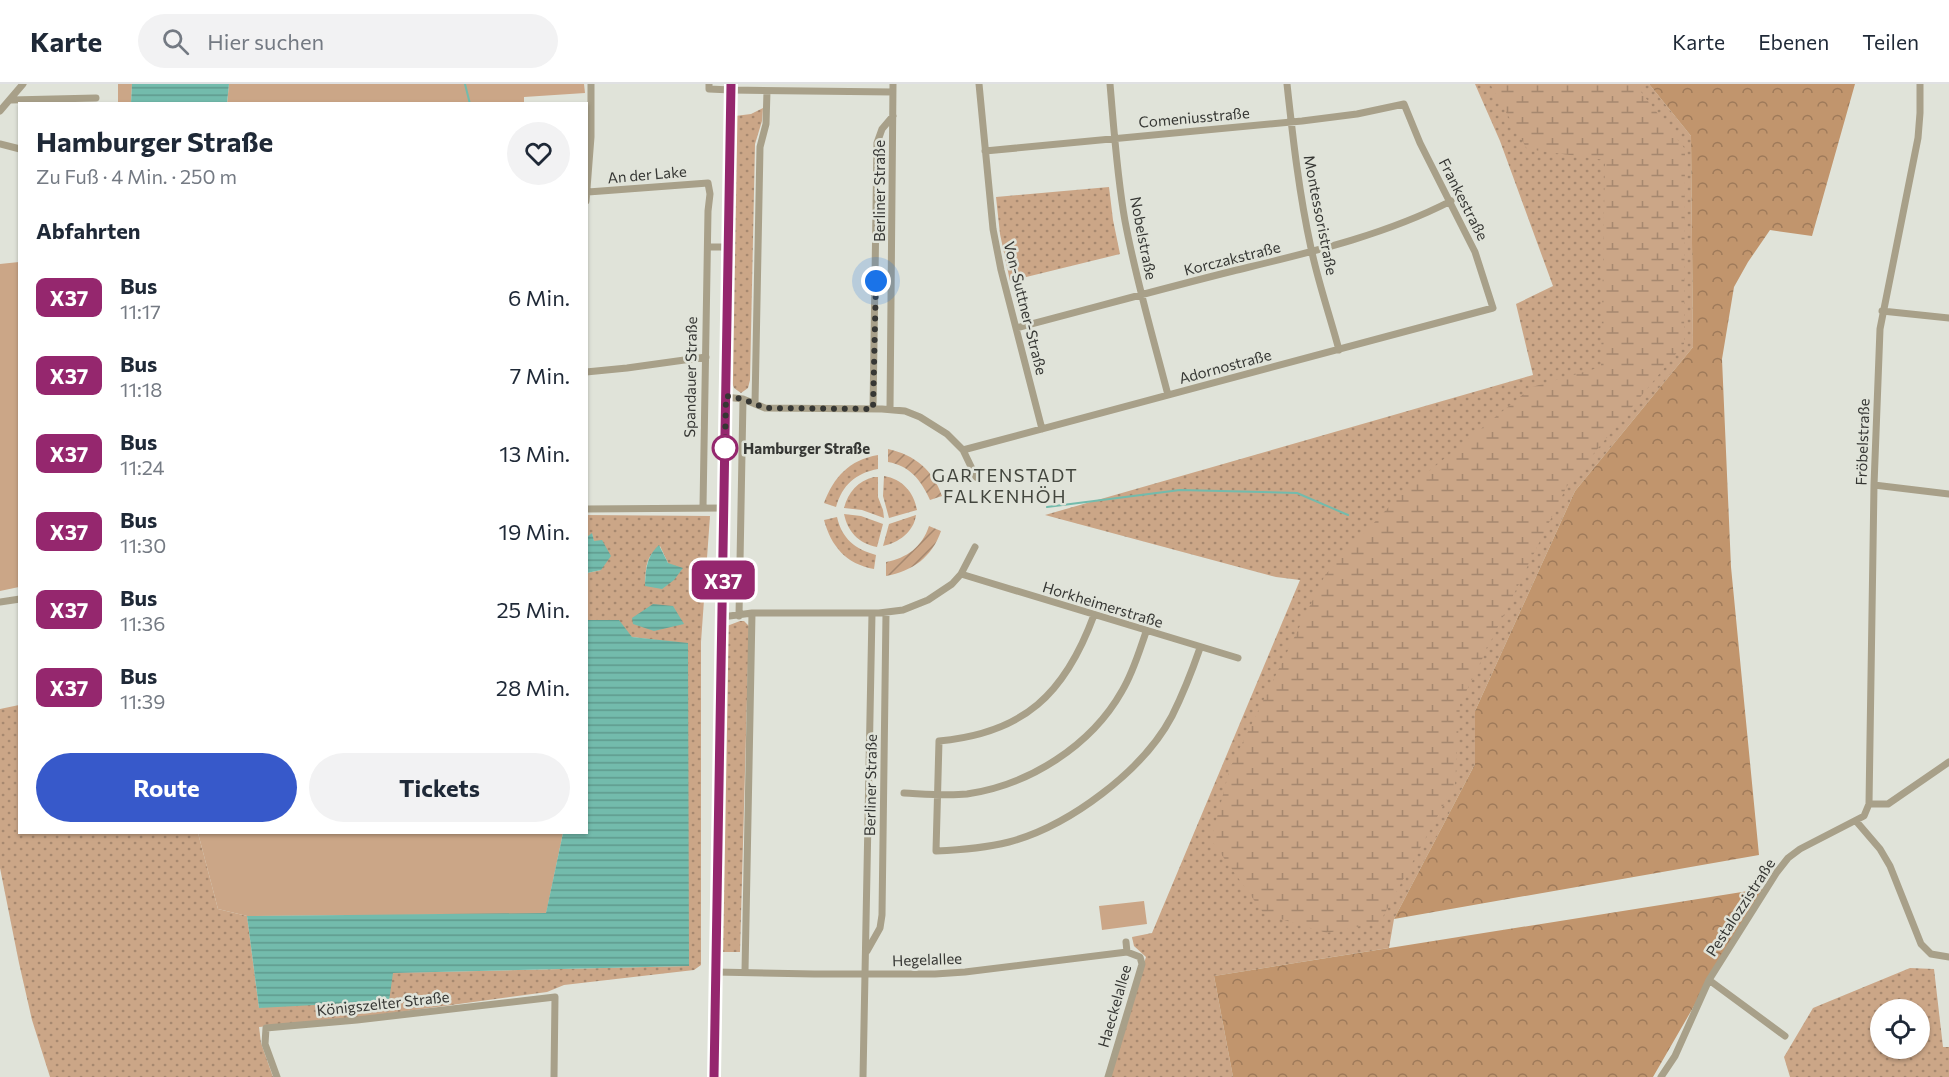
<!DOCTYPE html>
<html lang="de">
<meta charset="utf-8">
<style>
:root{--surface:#fff;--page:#f2f2f3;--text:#1f2937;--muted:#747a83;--line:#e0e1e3;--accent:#3759ca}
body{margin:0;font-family:Commissioner,sans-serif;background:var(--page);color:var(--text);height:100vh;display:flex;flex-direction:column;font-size:22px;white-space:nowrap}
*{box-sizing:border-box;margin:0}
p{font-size:20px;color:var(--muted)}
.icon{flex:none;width:33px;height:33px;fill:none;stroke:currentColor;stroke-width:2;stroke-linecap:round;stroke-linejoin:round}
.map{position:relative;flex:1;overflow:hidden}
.details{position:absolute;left:18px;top:18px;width:570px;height:732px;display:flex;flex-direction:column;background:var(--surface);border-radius:0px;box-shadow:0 2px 4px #0004}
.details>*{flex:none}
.badge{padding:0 12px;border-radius:9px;font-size:21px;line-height:39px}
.buttons{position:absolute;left:1870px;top:915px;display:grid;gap:12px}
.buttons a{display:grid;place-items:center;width:60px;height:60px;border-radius:50%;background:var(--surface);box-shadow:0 2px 4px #0004;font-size:30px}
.you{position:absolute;width:30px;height:30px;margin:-15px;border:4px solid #fff;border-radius:50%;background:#1a73e8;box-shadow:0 0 0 9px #1a73e833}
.map>.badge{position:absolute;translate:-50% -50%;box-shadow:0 0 0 3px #fff}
h2{padding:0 18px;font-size:22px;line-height:54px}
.round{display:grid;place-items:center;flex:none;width:63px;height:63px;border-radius:32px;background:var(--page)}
.head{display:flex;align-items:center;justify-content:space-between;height:102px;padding:0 18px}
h1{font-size:28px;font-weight:700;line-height:45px}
.button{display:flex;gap:12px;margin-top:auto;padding:12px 18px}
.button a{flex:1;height:69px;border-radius:36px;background:var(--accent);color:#fff;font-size:24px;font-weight:700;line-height:69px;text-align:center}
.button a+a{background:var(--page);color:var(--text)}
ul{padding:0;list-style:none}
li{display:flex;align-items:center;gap:18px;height:78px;padding:0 18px}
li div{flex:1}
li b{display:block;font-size:22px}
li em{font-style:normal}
li .badge{min-width:66px;font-weight:700;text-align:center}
header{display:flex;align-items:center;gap:36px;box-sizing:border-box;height:84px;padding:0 30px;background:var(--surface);border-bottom:2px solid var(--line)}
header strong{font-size:28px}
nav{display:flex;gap:33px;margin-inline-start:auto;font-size:21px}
.search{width:420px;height:54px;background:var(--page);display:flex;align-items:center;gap:15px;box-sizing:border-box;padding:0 21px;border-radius:33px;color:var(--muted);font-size:22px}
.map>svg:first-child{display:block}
</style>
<header>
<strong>Karte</strong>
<div class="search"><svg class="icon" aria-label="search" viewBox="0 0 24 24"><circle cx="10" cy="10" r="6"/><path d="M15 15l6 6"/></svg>Hier suchen</div>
<nav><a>Karte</a><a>Ebenen</a><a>Teilen</a></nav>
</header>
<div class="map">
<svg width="1949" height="993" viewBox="0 0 1949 993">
<defs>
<pattern id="grass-dots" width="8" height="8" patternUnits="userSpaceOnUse" patternTransform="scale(1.5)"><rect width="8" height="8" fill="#cba687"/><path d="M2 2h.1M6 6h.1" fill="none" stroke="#a6886f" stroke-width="1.8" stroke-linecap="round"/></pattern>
<pattern id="forest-crowns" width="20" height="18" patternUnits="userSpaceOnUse" patternTransform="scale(1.5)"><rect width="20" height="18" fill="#c1956d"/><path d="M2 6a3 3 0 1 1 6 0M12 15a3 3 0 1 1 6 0" fill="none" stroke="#9e7a5a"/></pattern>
<pattern id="wetland-marsh" width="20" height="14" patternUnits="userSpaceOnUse" patternTransform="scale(1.5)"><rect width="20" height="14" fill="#cba687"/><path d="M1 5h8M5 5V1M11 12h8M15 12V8" fill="none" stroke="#a6886f"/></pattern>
<pattern id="garden-furrows" width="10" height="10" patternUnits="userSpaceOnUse" patternTransform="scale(1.5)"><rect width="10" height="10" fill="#cba687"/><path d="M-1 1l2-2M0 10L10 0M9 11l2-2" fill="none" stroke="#a6886f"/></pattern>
<pattern id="water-rules" width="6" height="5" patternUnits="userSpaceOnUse" patternTransform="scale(1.5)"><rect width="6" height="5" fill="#73bbac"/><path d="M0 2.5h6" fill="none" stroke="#5f998d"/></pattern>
</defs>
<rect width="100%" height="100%" fill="#e0e3d9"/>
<path fill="url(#grass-dots)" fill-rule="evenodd" d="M 1475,0 L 1649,0 L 1691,52 L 1693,263 L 1575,407 L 1475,627 L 1475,680 L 1394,835 L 1389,864 L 1214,892 L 1233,993 L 1108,993 L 1146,873 L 1134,862 L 1132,853 L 1152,849 L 1300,496 L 1276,493 L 1045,431 L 1533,291 L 1516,220 L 1553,202 L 1500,57 Z
M 763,24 L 762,37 L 755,60 L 750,296 L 748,304 L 741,309 L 734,304 L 731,296 L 735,32 L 751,30 Z
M 1109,103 L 1113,136 L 1120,170 L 1010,197 L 1000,150 L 996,113 Z
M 878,371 L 878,385 C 856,389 842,401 836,423 L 824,419 C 834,393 849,376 878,371 Z
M 884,392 C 902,395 914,408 917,426 L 889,434 L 883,412 Z
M 874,393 L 878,393 L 878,413 L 883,426 L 884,434 L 862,426 L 844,424 C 848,408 858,397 874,393 Z
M 844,430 L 861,432 L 883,440 L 877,463 C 858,459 848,448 844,430 Z
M 586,431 L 710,432 L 701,558 L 701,881 L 694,886 L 564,901 L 547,908 L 356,934 L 259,943 L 261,959 L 273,993 L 50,993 L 32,936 L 19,879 L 0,784 L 0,625 L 19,621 L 20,748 L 198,749 L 218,825 L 247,832 L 259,924 L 393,889 L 688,882 L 688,560 L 632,553 L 588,536 L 587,537 L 587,489 L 601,486 L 592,450 L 587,453 ZM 660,462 L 668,479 L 645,502 C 646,484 645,473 660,462 Z
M 916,431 C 914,448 898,459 883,462 L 889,440 Z
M 837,433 C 842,455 855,465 876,471 L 874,485 C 846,480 831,462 824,436 Z
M 740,537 L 744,537 L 749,542 L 740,868 L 722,868 L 727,542 Z
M 1910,884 L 1934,885 L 1943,963 L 1949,963 L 1949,993 L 1790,993 L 1784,973 L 1813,924 ZM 1881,926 L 1920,926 L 1920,964 L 1881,964 Z"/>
<path fill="url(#forest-crowns)" d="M 1649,0 L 1855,0 L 1812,152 L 1770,146 L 1748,178 L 1734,203 L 1722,275 L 1731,483 L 1759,771 L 1394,835 L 1475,680 L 1475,627 L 1575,407 L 1693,263 L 1691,52 Z
M 1767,804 L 1709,896 L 1653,993 L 1233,993 L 1214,892 Z"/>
<path fill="url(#wetland-marsh)" d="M 1490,0 L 1635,0 L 1685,65 L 1684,260 L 1567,402 L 1460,620 L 1455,700 L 1380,838 L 1327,849 L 1264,830 L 1211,756 L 1230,684 L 1325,491 L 1401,410 L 1532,303 L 1601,283 L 1605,76 L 1527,65 Z"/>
<path fill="#cba687" d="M 118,0 L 132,0 L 131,19 L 118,19 Z
M 229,0 L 584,0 L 585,9 L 524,13 L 524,19 L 227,20 Z
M 19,178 L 19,503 L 0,507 L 0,180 Z
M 198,749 L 563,749 L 546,830 L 247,832 L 218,825 Z
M 1144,817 L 1147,840 L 1102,846 L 1099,822 Z"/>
<path fill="url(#garden-furrows)" d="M 888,365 C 915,371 933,386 942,412 L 930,416 C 921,396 910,382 888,378 Z
M 929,442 L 941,447 C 932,473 913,487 886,492 L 886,478 C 907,474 922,463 929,442 Z"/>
<path fill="url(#water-rules)" d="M 132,0 L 229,0 L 227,19 L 131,19 Z
M 592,449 L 594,457 L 602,456 L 611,472 L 601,486 L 587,489 L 587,453 Z
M 659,461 L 668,479 L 683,484 L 674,496 L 662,505 L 645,502 C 646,485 646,473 659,461 Z
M 653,520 L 673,522 L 684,540 L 654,547 L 633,540 L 632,534 Z
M 588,536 L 619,536 L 632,553 L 688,559 L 689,882 L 393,889 L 389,917 L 259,924 L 247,832 L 546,829 L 563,749 L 586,748 Z"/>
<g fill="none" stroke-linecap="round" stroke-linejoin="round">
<path stroke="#73bbac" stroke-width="2" d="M 465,0 L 470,20
M 1047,423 L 1180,406 L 1297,409 L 1348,431"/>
<path stroke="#a8a089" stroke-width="7" d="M 709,0 L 709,5 L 731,6 L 893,8
M 979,0 L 993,145 L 1001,186 L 1042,345
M 1110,0 C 1114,46 1117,92 1125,137 C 1136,196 1153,253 1168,311
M 1287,0 C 1293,55 1299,109 1311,164 C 1318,198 1330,232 1339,266
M 11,16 L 96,14
M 0,27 L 23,0
M 0,60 L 20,65
M 588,108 L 708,99 L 710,110 L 708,127 L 703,423
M 586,117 L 591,53 L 591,0
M 708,163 L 728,163
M 1882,227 L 1949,234
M 1016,244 C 1089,225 1161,205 1233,187 C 1307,169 1383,152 1451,117
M 586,288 L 627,284 L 706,273
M 726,313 L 743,315 L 765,324 L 882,325 L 905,327 L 920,333 L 947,350 L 963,366 L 976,393
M 755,320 L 760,63 L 766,40 L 767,7
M 873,325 L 877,59 L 882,45 L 893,32
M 890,325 L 893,0
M 963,366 L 1493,224 L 1475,168 L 1420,59 L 1404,20 L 1357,30 L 1302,37 L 985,67
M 1874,401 L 1949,410
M 586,425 L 724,424
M 961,490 L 1238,574
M 0,518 L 20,515
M 1094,531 C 1065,610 1024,649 939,657 L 936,767 C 961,766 985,764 1009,758 C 1069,742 1143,687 1172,632 C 1183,610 1192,587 1200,564
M 739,532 L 743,315
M 722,533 L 752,529 L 879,529 L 903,526 L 928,516 L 952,500 L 961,490 L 975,463
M 904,709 C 925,710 946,712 967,710 C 1029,701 1091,662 1122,607 C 1133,589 1139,568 1146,548
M 1869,720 L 1888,720 L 1949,678
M 1856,737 L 1880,765 L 1890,782 L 1921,860 L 1931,870 L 1949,873
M 867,867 L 880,844 L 882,831 L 886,529
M 745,887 L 752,529
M 716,888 L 814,890 L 935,890 L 965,888 L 1127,868 L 1126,858
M 1709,896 L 1785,952
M 277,993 L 265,960 L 266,944 L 357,936 L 555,913 L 554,993
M 863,993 L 872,529
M 1108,993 L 1142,880 L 1140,873 L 1127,868
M 1661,993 L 1675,972 L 1709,896 L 1777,788 L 1788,774 L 1800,765 L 1864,732 L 1869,720 L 1874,401 L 1880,245 L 1918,54 L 1920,29 L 1920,0"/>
<path stroke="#8c805d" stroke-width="10" d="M 714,993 L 731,0"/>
</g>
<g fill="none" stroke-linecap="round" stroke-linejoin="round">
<g stroke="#fff" stroke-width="14">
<path id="line" d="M 714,993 L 731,0"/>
</g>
<use href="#line" stroke="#95276e" stroke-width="9"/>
<path stroke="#363734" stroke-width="6" stroke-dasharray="0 10.8" d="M 725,364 L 726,312 L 743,315 L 765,324 L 873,325 L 876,197"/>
</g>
<circle fill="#fff" stroke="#95276e" stroke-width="3" cx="725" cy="364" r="12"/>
<g text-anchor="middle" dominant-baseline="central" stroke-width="5" stroke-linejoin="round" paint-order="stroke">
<g font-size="15" fill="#363734" stroke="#e0e3d9">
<text transform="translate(1194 33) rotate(-5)">Comeniusstraße</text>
<text transform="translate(647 90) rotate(-5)">An der Lake</text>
<text transform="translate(879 107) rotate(-90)">Berliner Straße</text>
<text transform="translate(1464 115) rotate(63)">Frankestraße</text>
<text transform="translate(1321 131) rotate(79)">Montessoristraße</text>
<text transform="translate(1144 154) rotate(79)">Nobelstraße</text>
<text transform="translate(1232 174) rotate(-14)">Korczakstraße</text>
<text transform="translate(1026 224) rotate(76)">Von-Suttner-Straße</text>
<text transform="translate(1225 282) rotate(-15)">Adornostraße</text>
<text transform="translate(690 293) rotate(-89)">Spandauer Straße</text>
<text transform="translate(1862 358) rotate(-88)">Fröbelstraße</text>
<text transform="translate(1103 520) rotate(17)">Horkheimerstraße</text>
<text transform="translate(870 701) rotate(-89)">Berliner Straße</text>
<text transform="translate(1740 823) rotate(-57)">Pestalozzistraße</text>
<text transform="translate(927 875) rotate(-2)">Hegelallee</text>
<text transform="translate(383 919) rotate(-6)">Königszelter Straße</text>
<text transform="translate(1114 922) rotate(-74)">Haeckelallee</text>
</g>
<g font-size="15" font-weight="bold" fill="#363734" stroke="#e0e3d9" text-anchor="start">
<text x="743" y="364">Hamburger Straße</text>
</g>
<g font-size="18" letter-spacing="1.5" fill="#43463e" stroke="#e0e3d9">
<text x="1005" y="391">GARTENSTADT<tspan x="1005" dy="21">FALKENHÖH</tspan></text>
</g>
</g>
</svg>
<div class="buttons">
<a><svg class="icon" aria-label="locate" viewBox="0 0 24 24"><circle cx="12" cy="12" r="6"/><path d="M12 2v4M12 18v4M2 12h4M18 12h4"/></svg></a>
</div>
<div class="you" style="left:876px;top:197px"></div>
<b class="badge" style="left:723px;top:496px;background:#95276e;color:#fff">X37</b>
<section class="details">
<div class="head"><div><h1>Hamburger Straße</h1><p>Zu Fuß · 4 Min. · 250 m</p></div><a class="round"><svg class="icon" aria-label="heart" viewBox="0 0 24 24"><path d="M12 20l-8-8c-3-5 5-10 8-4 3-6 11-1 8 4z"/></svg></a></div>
<h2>Abfahrten</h2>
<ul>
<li><span class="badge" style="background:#95276e;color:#fff">X37</span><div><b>Bus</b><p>11:17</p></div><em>6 Min.</em></li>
<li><span class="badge" style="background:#95276e;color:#fff">X37</span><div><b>Bus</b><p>11:18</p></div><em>7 Min.</em></li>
<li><span class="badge" style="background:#95276e;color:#fff">X37</span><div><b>Bus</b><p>11:24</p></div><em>13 Min.</em></li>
<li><span class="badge" style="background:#95276e;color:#fff">X37</span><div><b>Bus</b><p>11:30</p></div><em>19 Min.</em></li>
<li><span class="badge" style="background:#95276e;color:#fff">X37</span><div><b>Bus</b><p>11:36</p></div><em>25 Min.</em></li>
<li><span class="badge" style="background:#95276e;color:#fff">X37</span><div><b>Bus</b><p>11:39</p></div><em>28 Min.</em></li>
</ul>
<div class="button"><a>Route</a><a>Tickets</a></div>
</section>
</div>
